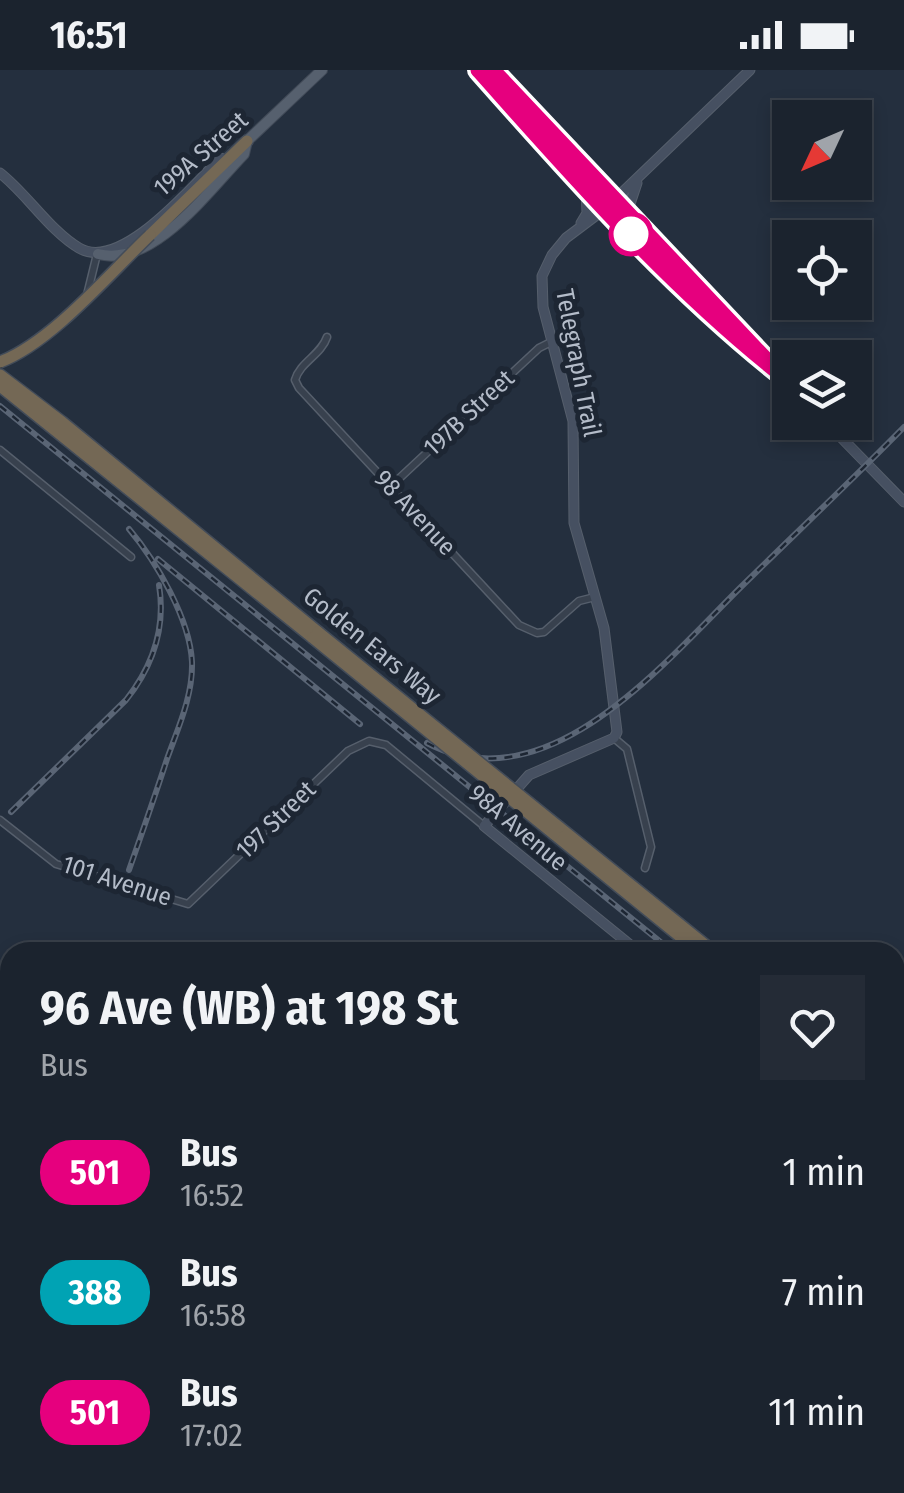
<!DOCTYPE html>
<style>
:root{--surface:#1b232e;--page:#242b36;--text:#f1f3f6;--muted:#a0a4aa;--line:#39404a}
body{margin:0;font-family:"Fira Sans Condensed",sans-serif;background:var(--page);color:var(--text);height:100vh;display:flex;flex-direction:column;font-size:38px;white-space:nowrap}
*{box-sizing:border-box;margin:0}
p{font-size:32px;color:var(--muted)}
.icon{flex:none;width:55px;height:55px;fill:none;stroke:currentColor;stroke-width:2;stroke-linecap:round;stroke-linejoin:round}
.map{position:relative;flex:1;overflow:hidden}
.sheet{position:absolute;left:0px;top:872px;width:905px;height:552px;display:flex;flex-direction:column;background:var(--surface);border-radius:30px 30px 0 0;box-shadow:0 5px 15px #0003,0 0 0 2px var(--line)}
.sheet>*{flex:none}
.badge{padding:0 20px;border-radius:32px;font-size:35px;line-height:65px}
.needle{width:65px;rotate:226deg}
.controls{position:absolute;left:772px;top:30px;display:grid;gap:20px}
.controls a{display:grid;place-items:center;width:100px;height:100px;border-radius:0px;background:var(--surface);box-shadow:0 5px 15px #0003,0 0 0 2px var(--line);font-size:50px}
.map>.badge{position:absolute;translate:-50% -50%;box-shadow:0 0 0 5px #fff}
.round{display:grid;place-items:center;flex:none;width:105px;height:105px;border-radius:0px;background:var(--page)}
.head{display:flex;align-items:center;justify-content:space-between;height:170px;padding:0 40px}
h1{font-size:48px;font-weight:700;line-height:75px}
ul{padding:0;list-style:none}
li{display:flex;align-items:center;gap:30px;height:120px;padding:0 40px}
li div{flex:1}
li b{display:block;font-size:38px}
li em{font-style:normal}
li .badge{min-width:110px;font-weight:700;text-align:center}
.status{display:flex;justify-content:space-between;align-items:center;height:70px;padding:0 50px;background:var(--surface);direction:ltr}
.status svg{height:28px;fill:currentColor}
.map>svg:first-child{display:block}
</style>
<div class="status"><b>16:51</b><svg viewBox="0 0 49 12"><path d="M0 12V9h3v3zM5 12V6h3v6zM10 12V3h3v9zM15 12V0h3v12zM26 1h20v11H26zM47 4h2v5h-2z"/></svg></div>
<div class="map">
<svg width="904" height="1423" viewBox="0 0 904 1423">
<rect width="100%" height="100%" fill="#242f3e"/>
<path fill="#263c3f" d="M 124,1415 L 438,1415 L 452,1423 L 221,1423 Z"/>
<path fill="#394c67" d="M 0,918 L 10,920 L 10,1266 L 0,1265 Z
M 895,1327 L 904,1333 L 904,1423 L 539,1423 L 526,1415 L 895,1415 Z"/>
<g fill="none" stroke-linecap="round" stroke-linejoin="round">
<g stroke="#565f6c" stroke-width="9">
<path id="street" d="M 87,225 L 97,184
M 327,267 C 321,285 300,292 295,310 L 299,318 L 519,555 L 537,563 L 544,562 L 579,531 L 595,527
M 0,380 L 131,487
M 390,417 L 539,278 L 551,272
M 614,668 L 627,679 L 651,777 L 645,798
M 0,750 L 56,794 L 188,834 L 348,681 L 369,671 L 386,675 L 484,756
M 0,1298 L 10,1298
M 446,1415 L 460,1423"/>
</g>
<g stroke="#565f6c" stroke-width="11">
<path id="secondary" d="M 478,0 L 606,138 L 721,254 L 759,288
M 493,0 L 790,315
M 0,103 C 27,124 50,161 79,178 C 121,203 193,115 221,88
M 631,150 L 630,134 L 637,113
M 581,153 L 587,143 L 586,120
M 826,352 L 904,432
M 639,882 L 484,756 L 529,705 L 614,668 L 617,662 L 604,558 L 574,453 L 573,351 L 543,237 L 542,206 L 552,185 L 566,168 L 606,138 L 750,0
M 895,1099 L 904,1107"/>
</g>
<g stroke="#414a57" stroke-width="12">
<path id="primary" d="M 98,184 C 153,198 209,120 244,84 L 247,71 L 322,0"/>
</g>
<g stroke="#434c59" stroke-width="14">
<path id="highway" d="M 150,165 L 247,71
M 0,305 L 62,352 L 318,562
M 0,316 L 313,568
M 559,757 L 714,882
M 554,764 L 699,882
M 895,1030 L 904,1037
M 895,1043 L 904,1051"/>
</g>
<use href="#street" stroke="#38414e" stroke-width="6"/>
<use href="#secondary" stroke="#465061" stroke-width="9"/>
<use href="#primary" stroke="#56606e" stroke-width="10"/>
<use href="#highway" stroke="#746855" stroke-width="11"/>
<g stroke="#5a6575" stroke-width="6">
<path id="rail" d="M 0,336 L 673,882
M 129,459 C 156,491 190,549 192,592 C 193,626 178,658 167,689 C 155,726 142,763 129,800
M 158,489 L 360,654
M 427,673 C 549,737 668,588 745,513 C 798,461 852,410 904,357
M 11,742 L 126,630 C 153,596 166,558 159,515
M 895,1074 L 904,1082"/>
</g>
<use href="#rail" stroke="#1d2633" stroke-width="2.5" stroke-dasharray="8" stroke-linecap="butt"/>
<g stroke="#434c59" stroke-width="14" stroke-linecap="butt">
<path id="highway-bridge" d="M 0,292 C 52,272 109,204 150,165
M 318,562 L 559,757
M 313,568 L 554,764"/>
</g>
<use href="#highway-bridge" stroke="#746855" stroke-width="11"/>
</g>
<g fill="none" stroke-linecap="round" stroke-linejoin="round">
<g stroke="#fff" stroke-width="22">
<path id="line" d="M 478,0 C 571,105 670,217 780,304 L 493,0"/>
</g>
<use href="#line" stroke="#e6007e" stroke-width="15"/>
</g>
<circle fill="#fff" stroke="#e6007e" stroke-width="5" cx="631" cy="164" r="20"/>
<g text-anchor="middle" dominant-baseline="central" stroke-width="10" stroke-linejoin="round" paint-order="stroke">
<g font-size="25" fill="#b4bcc9" stroke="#1d2633">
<text transform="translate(201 84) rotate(-41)">199A Street</text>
<text transform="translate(578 293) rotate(79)">Telegraph Trail</text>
<text transform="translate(469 343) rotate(-43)">197B Street</text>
<text transform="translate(415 443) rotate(47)">98 Avenue</text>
<text transform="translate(372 576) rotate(39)">Golden Ears Way</text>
<text transform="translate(276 750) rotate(-44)">197 Street</text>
<text transform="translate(518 758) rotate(40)">98A Avenue</text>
<text transform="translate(117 811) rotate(18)">101 Avenue</text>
</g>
</g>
</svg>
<div class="controls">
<a><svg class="needle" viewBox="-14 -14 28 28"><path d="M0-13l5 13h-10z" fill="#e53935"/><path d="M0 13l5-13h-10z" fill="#a0a4aa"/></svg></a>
<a><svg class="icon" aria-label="locate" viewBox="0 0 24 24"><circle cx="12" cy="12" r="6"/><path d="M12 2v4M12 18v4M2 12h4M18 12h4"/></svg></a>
<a><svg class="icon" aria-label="layers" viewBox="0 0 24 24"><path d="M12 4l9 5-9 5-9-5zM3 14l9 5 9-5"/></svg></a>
</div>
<section class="sheet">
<div class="head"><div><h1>96 Ave (WB) at 198 St</h1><p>Bus</p></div><a class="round"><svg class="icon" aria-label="heart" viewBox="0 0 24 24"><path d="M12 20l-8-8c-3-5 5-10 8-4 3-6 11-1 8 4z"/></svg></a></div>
<ul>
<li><span class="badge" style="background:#e6007e;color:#fff">501</span><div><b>Bus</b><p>16:52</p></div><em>1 min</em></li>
<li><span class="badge" style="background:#00a3b4;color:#fff">388</span><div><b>Bus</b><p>16:58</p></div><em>7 min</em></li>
<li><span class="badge" style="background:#e6007e;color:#fff">501</span><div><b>Bus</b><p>17:02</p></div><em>11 min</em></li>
</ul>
</section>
</div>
